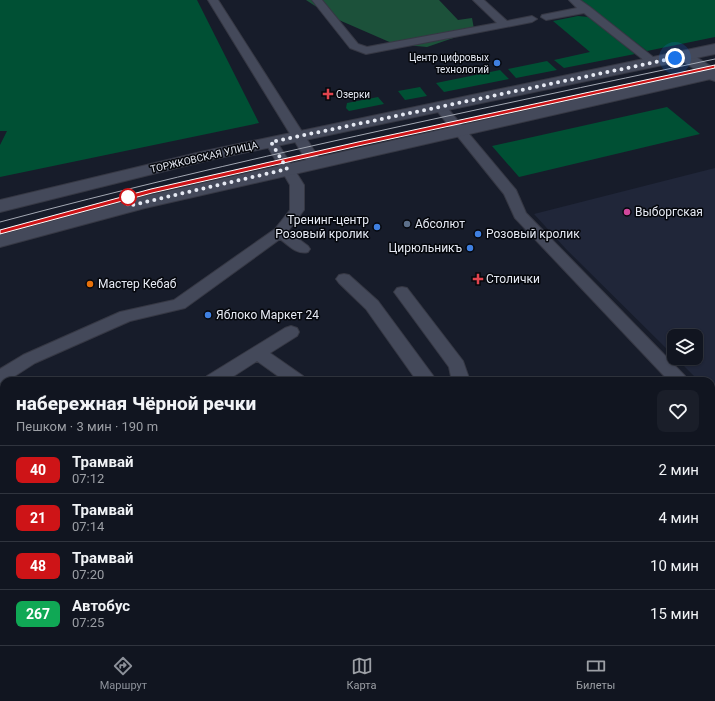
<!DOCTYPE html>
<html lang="ru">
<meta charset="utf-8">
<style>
:root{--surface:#111520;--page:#1a1e29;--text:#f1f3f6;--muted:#9c9fa5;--line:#30343e;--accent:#8c9099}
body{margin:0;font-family:Roboto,sans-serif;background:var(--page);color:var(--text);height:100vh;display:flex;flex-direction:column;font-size:15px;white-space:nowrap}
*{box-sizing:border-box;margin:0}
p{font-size:13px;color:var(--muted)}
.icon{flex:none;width:22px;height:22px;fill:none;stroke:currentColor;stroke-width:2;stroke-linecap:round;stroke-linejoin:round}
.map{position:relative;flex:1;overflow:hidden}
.sheet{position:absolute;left:0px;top:377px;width:715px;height:268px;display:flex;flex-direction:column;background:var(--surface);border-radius:12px 12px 0 0;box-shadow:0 1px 3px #0004,0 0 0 1px var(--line)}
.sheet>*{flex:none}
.badge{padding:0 8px;border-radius:6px;font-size:14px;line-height:26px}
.tools{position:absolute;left:667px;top:329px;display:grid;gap:8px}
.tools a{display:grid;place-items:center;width:36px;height:36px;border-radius:8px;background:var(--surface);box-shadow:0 1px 3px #0004,0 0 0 1px var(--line);font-size:20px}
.you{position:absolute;width:20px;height:20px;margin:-10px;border:3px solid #fff;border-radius:50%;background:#1a73e8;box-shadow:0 0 0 6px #1a73e833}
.map>.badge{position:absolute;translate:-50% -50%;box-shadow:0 0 0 2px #fff}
.round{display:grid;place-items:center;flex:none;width:42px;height:42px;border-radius:8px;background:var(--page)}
.overview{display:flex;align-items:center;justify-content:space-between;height:68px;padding:0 16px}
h1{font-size:19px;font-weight:800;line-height:30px}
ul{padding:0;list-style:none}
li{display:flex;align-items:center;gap:12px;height:48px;padding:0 16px;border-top:1px solid var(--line)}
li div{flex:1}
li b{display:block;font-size:15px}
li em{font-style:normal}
li .badge{min-width:44px;font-weight:700;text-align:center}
.dock{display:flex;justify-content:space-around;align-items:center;height:56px;border-top:1px solid var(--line);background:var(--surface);font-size:11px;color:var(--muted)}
.dock a{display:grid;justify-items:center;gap:2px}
.dock .on{color:var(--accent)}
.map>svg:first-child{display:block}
</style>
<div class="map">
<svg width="715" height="645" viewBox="0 0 715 645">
<rect width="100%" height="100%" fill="#171c2a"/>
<path fill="#202639" d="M 715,168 L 715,397 L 711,393 L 711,381 L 699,381 L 676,358 L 696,358 L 696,336 L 674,336 L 674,356 L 566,249 L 534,214 Z"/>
<path fill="#005034" d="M 0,0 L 197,0 L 259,123 L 0,177 L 0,145 L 7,131 L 0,131 Z
M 580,0 L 715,0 L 715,37 L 647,51 Z
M 578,16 L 588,17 L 592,19 L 635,54 L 564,68 L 554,60 L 590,52 L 553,21 Z
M 547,61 L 557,70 L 516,78 L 508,69 Z
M 500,70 L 509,79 L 444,92 L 436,83 Z
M 420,87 L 427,96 L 405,100 L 398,91 Z
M 378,97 L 384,104 L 349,111 L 346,108 L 347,103 Z
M 667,107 L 700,134 L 519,177 L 492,146 Z
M 289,641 L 335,641 L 330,645 L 294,645 Z"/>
<path fill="#1c513a" d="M 306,0 L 439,0 L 458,20 L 472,18 L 474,29 L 462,35 L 427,47 L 394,44 L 332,17 Z"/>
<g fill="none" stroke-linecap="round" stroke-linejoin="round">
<g stroke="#363844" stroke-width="2">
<path id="service" d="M 208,0 L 218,0 L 322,163 L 320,166 L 310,166 L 308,163 Z
M 312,0 L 322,0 L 358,44 L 367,47 L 497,23 L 473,0 L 484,0 L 507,21 L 532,16 L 537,19 L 532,22 L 366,54 L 350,48 Z
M 569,0 L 580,0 L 590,7 L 658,61 L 660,63 L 658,65 L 650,65 L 584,13 L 546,20 L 541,17 L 542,15 L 577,8 Z
M 440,103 L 444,104 L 516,190 L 526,213 L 685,376 L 688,381 L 669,381 L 515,218 L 504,194 L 434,107 L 436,104 Z
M 271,138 L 275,139 L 304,185 L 304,210 L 288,231 L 308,246 L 310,249 L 308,252 C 297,255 288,245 280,239 L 185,308 L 130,321 L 35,363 L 7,381 L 0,383 L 0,369 L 23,355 L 120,312 L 174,300 L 275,229 L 290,210 L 290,185 L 265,142 L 267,139 Z
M 344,274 L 349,275 L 378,301 L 437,381 L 417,381 L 366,309 L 339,283 L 336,279 L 339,275 Z
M 402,287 L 407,288 L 463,361 L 470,381 L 452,381 L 449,367 L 394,292 L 397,288 Z
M 291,326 L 297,328 L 299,332 L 297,336 L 270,353 L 303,376 L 306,381 L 285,381 L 257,361 L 226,381 L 204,381 L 207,376 L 285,328 Z
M 0,393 L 4,395 L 4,412 L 0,411 Z
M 711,407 L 715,408 L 715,425 L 711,424 Z
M 715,448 L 715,464 L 711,466 L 711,450 Z
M 4,520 L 4,539 L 0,541 L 0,522 Z
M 183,641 L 206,641 L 208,645 L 185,645 Z
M 418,641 L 442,641 L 440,645 L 416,645 Z"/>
</g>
<g stroke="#363844" stroke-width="2">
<path id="minor" d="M 685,51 L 690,53 L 715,69 L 715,81 L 709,79 L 680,59 L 677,56 L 680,53 Z"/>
</g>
<g stroke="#363844" stroke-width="2">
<path id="secondary" d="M 715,44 L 715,54 L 205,161 L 0,212 L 0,200 L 205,151 Z
M 715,68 L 715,78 L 145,208 L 0,247 L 0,235 L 142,197 Z"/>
</g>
<use href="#service" fill="#44495a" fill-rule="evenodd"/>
<use href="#minor" fill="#44495a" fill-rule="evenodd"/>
<use href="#secondary" fill="#44495a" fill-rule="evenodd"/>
<path stroke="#a3a8b3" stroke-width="1" d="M 0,222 C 236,159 476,110 715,59
M 0,231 L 151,191 L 358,144 L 715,67"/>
</g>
<path fill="#ce1417" stroke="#fff" d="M 715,65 L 715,68 L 358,146 L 152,193 L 0,234 L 0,230 L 151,189 L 358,142 Z"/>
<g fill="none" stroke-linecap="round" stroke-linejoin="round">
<path stroke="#e5e9f3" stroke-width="4" stroke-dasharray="0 7.2" d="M 128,197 L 128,206 L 287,169 L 271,142 L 675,58"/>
</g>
<g fill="#3f7fe0" stroke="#05070c" stroke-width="1.5">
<circle cx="497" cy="63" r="4"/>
<circle cx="377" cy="227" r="4"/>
<circle cx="478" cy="234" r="4"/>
<circle cx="470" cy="248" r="4"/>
<circle cx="208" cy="315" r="4"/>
</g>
<g fill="#e0444e" stroke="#05070c" stroke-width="1.5">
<path d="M326 88h4v4h4v4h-4v4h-4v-4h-4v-4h4z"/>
<path d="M476 273h4v4h4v4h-4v4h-4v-4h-4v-4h4z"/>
</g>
<circle fill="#fff" stroke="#ce1417" stroke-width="2" cx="128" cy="197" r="8"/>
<circle fill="#d1479c" stroke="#05070c" stroke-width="1.5" cx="627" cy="212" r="4"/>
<circle fill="#5c6f8a" stroke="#05070c" stroke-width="1.5" cx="407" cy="224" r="4"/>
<circle fill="#e8710a" stroke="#05070c" stroke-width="1.5" cx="90" cy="284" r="4"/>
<g text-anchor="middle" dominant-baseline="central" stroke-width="3" stroke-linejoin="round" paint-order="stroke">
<g font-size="10" fill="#e5e9f3" stroke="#05070c" text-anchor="end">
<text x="489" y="57">Центр цифровых<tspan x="489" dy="12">технологий</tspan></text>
<text x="336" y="94" text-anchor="start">Озерки</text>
</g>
<g font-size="10" fill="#e5e9f3" stroke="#05070c">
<text transform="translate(204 157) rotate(-13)">ТОРЖКОВСКАЯ УЛИЦА</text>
</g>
<g font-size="12" fill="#e5e9f3" stroke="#05070c" text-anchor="start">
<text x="635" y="212">Выборгская</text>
<text x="369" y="220" text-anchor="end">Тренинг-центр<tspan x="369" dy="14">Розовый кролик</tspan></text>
<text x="415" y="224">Абсолют</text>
<text x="486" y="234">Розовый кролик</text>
<text x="462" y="248" text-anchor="end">Цирюльникъ</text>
<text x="486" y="279">Столички</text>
<text x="98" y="284">Мастер Кебаб</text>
<text x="216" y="315">Яблоко Маркет 24</text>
</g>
</g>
</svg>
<div class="tools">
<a><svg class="icon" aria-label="layers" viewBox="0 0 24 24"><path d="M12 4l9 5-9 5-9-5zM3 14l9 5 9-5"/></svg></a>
</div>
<div class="you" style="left:675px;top:58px"></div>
<section class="sheet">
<div class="overview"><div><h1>набережная Чёрной речки</h1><p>Пешком · 3 мин · 190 m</p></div><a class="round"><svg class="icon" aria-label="heart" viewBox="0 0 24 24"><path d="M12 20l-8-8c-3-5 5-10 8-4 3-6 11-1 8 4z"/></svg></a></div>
<ul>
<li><span class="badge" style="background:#ce1417;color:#fff">40</span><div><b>Трамвай</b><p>07:12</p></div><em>2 мин</em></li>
<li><span class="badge" style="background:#ce1417;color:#fff">21</span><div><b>Трамвай</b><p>07:14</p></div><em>4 мин</em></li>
<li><span class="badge" style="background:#ce1417;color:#fff">48</span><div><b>Трамвай</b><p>07:20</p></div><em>10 мин</em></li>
<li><span class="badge" style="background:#10a855;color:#fff">267</span><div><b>Автобус</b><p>07:25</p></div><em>15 мин</em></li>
</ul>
</section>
</div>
<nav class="dock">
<a class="on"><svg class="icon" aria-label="directions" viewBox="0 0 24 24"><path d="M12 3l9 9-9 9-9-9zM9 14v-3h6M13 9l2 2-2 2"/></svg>Маршрут</a>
<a><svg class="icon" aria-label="map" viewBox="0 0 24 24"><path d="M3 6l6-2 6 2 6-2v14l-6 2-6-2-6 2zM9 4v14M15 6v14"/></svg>Карта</a>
<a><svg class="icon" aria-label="tickets" viewBox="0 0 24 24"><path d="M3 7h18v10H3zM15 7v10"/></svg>Билеты</a>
</nav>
